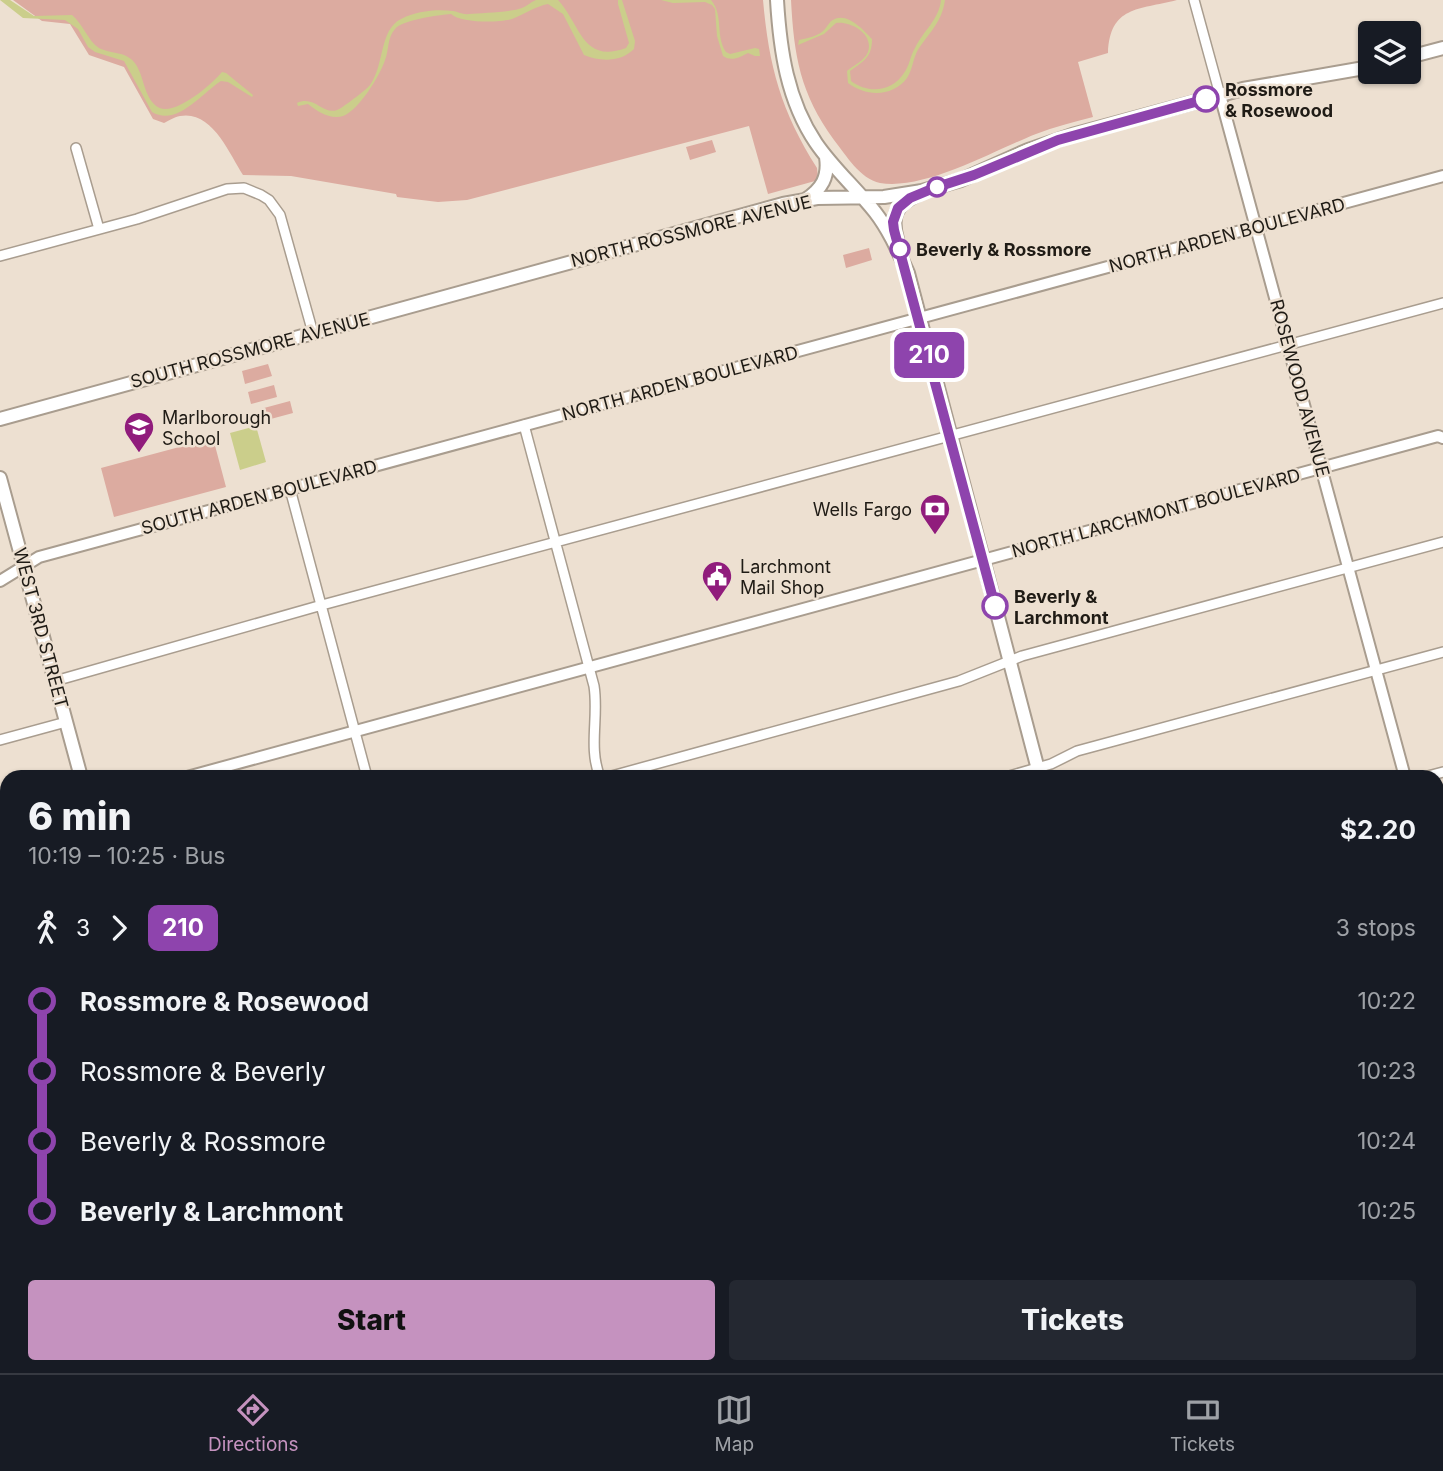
<!DOCTYPE html>
<meta charset="utf-8">
<style>
:root{--surface:#171b24;--page:#242831;--text:#f1f3f6;--muted:#9ea1a6;--line:#363941;--accent:#c592bf}
body{margin:0;font-family:Inter,sans-serif;background:var(--page);color:var(--text);height:100vh;display:flex;flex-direction:column;font-size:26px;white-space:nowrap}
*{box-sizing:border-box;margin:0}
p{font-size:23px;color:var(--muted)}
.icon{flex:none;width:38px;height:38px;fill:none;stroke:currentColor;stroke-width:2;stroke-linecap:round;stroke-linejoin:round}
.map{position:relative;flex:1;overflow:hidden}
.sheet{position:absolute;left:0px;top:770px;width:1444px;height:604px;display:flex;flex-direction:column;background:var(--surface);border-radius:21px 21px 0 0;box-shadow:0 2px 5px #0004}
.sheet>*{flex:none}
.badge{padding:0 14px;border-radius:10px;font-size:24px;line-height:46px}
.tools{position:absolute;left:1358px;top:21px;display:grid;gap:14px}
.tools a{display:grid;place-items:center;width:63px;height:63px;border-radius:7px;background:var(--surface);box-shadow:0 2px 5px #0004;font-size:35px}
.map>.badge{position:absolute;translate:-50% -50%;box-shadow:0 0 0 4px #fff}
.legs{display:flex;align-items:center;gap:10px;height:77px;padding:0 28px;font-size:23px}
.legs p{margin-inline-start:auto}
.head{display:flex;align-items:center;justify-content:space-between;height:119px;padding:0 28px}
h1{font-size:38px;font-weight:800;line-height:52px}
.action{display:flex;gap:14px;margin-top:auto;padding:14px 28px}
.action a{flex:1;height:80px;border-radius:7px;background:var(--accent);color:#111;font-size:28px;font-weight:800;line-height:80px;text-align:center}
.action a+a{background:var(--page);color:var(--text)}
ul{padding:0 28px;list-style:none}
li{display:flex;align-items:center;gap:24px;height:70px;font-size:26px}
li i{display:grid;place-items:center;width:10px;height:100%;margin:0 9px;background:currentColor}
li i::after{content:'';width:18px;height:18px;margin:-9px;border:5px solid;border-radius:50%;background:var(--surface)}
li p{margin-inline-start:auto}
li:first-child i{background:linear-gradient(#0000 50%,currentColor 0)}
li:last-child i{background:linear-gradient(currentColor 50%,#0000 0)}
.dock{display:flex;justify-content:space-around;align-items:center;height:98px;border-top:2px solid var(--line);background:var(--surface);font-size:19px;color:var(--muted)}
.dock a{display:grid;justify-items:center;gap:4px}
.dock .on{color:var(--accent)}
.map>svg:first-child{display:block}
</style>
<div class="map">
<svg width="1443" height="1373" viewBox="0 0 1443 1373">
<rect width="100%" height="100%" fill="#ede0d1"/>
<path fill="#dcaba0" d="M 13,0 L 763,0 C 769,67 781,111 817,168 L 818,177 L 815,181 L 768,194 L 749,126 L 467,200 L 438,202 L 397,197 L 396,194 L 291,176 L 243,175 C 229,153 212,110 180,116 C 174,117 168,121 164,123 L 153,119 L 124,67 L 89,55 L 70,24 L 42,21 Z
M 791,0 L 1177,0 C 1138,10 1110,6 1108,53 L 1078,62 L 1093,117 C 1074,122 1054,127 1036,134 C 995,150 924,191 880,183 C 860,179 846,155 834,140 C 800,93 794,56 791,0 Z
M 712,140 L 716,152 L 690,160 L 686,147 Z
M 869,248 L 872,260 L 846,268 L 843,255 Z
M 268,364 L 272,376 L 245,384 L 242,371 Z
M 274,385 L 277,397 L 251,404 L 248,392 Z
M 290,401 L 293,413 L 267,420 L 264,408 Z
M 213,438 L 226,487 L 114,517 L 101,468 Z
M 1068,1367 L 1175,1367 L 1153,1373 L 1070,1373 Z"/>
<path fill="#cbce8b" d="M 0,0 L 10,0 L 34,16 L 72,15 C 83,24 88,41 99,48 C 110,54 125,51 134,62 C 144,74 143,94 155,105 C 171,121 212,84 222,72 L 226,73 L 253,95 L 252,97 L 228,82 L 221,81 C 202,93 177,127 152,112 L 124,61 L 95,52 L 88,47 L 78,29 L 65,20 L 23,18 Z
M 536,0 L 558,0 C 581,25 582,64 626,48 L 629,43 L 618,4 L 618,0 L 622,0 L 635,41 L 634,49 C 621,62 601,62 584,55 L 563,14 L 548,4 C 536,6 523,15 512,19 C 499,23 460,23 451,14 C 439,15 402,20 395,29 C 387,38 389,50 385,60 C 380,76 358,111 343,116 C 330,120 317,111 308,104 L 298,106 L 297,103 C 316,94 324,119 341,108 C 347,104 366,90 370,85 C 385,64 379,30 401,19 C 417,11 436,9 453,11 C 459,12 463,15 469,14 C 481,13 512,12 522,8 C 527,6 531,2 536,0 Z
M 661,0 L 711,0 C 724,15 715,36 726,52 L 730,54 L 755,48 L 759,49 L 760,56 L 755,56 L 748,53 C 740,57 732,62 723,56 L 717,36 L 715,9 L 712,5 L 705,2 L 673,3 Z
M 941,0 L 945,0 C 942,21 931,31 919,48 C 913,57 913,69 907,78 C 892,98 865,96 848,83 L 847,71 C 854,65 864,61 868,52 C 874,34 851,21 836,23 L 824,34 L 798,45 L 799,40 C 808,38 819,36 825,29 C 828,26 829,22 833,20 C 846,11 864,30 872,39 C 872,57 864,61 850,71 L 851,81 C 868,94 892,92 904,73 C 910,65 910,56 915,48 C 923,31 939,20 941,0 Z
M 256,426 L 266,462 L 240,470 L 230,433 Z"/>
<g fill="none" stroke-linecap="round" stroke-linejoin="round">
<g stroke="#a99d8f" stroke-width="12">
<path id="minor" d="M 1194,0 L 1220,95
M 76,148 L 99,229
M 0,256 L 137,219 L 227,189 L 244,188 L 261,195 L 269,200 L 280,215 L 313,333
M 524,425 L 594,686 C 599,717 588,748 600,777
M 290,489 L 367,777
M 55,681 L 322,605 L 1443,303
M 0,740 L 66,722
M 608,777 L 959,681 L 1022,656 L 1443,542
M 1006,777 L 1051,764 L 1077,751 L 1443,652
M 1424,777 L 1443,772
M 1437,882 L 1443,880
M 0,907 L 7,905
M 1437,978 L 1443,976
M 0,1066 L 7,1064
M 1437,1074 L 1443,1072
M 1437,1133 L 1443,1156
M 1437,1165 L 1443,1163
M 0,1228 L 7,1226
M 526,1367 L 528,1373
M 779,1367 L 781,1373
M 53,1373 L 76,1367
M 630,1373 L 653,1367"/>
</g>
<g stroke="#a99d8f" stroke-width="14">
<path id="tertiary" d="M 1220,95 L 1405,777
M 0,581 L 39,557 L 1443,176
M 187,777 L 1438,436 L 1443,438
M 1437,895 L 1443,917
M 1437,1312 L 1443,1310
M 1210,1373 L 1233,1367"/>
</g>
<g stroke="#a99d8f" stroke-width="16">
<path id="secondary" d="M 777,0 C 780,50 787,100 816,143 C 833,168 856,188 875,212 C 889,230 898,251 908,273 L 1040,777
M 1409,57 L 1443,48
M 805,200 C 822,189 829,177 826,157
M 897,239 C 891,217 895,205 917,195
M 0,419 L 783,204 L 817,198 L 884,197 L 922,191 L 961,180 L 1028,150 L 1072,135 L 1243,89 L 1370,67
M 0,478 L 81,777
M 240,1367 L 242,1373
M 1200,1367 L 1202,1373"/>
</g>
<use href="#minor" stroke="#fff" stroke-width="9"/>
<use href="#tertiary" stroke="#fff" stroke-width="10"/>
<use href="#secondary" stroke="#fff" stroke-width="12"/>
</g>
<g fill="none" stroke-linecap="round" stroke-linejoin="round">
<g stroke="#fff" stroke-width="16">
<path id="line-1" d="M 995,606 L 894,230 L 893,222 L 898,208 L 910,198 L 934,188 L 974,175 L 1058,140 L 1206,99"/>
</g>
<use href="#line-1" stroke="#8e44ad" stroke-width="10"/>
</g>
<defs>
<g id="school-pin" transform="scale(1.575)"><path d="M0 17L-7.5 6A9.5 9.5 0 1 1 7.5 6Z" fill="#901c7c" stroke="#ede0d1"/><path d="M0-5L7-2L0 1L-7-2ZM-4 1L0 2.5L4 1V4Q0 6-4 4Z" fill="#fff"/></g>
<g id="bank-pin" transform="scale(1.575)"><path d="M0 17L-7.5 6A9.5 9.5 0 1 1 7.5 6Z" fill="#901c7c" stroke="#ede0d1"/><path d="M-6-4H6V4H-6ZM0-2.3a2.3 2.3 0 1 0 0 4.6a2.3 2.3 0 1 0 0-4.6Z" fill="#fff"/></g>
<g id="civic-pin" transform="scale(1.575)"><path d="M0 17L-7.5 6A9.5 9.5 0 1 1 7.5 6Z" fill="#901c7c" stroke="#ede0d1"/><path d="M-.6-6.5H3V-4.5H.6V-3L4-1V1h2V6H-6V1h2V-1L-.6-3ZM-1.2 2.5V6h2.4V2.5Z" fill="#fff"/></g>
</defs>
<g fill-rule="evenodd">
<use href="#school-pin" x="139" y="427"/>
<use href="#bank-pin" x="935" y="509"/>
<use href="#civic-pin" x="717" y="576"/>
</g>
<g fill="#fff" stroke="#8e44ad" stroke-width="3.5">
<circle cx="1206" cy="99" r="12"/>
<circle cx="937" cy="187" r="9"/>
<circle cx="900" cy="249" r="9"/>
<circle cx="995" cy="606" r="12"/>
</g>
<g text-anchor="middle" dominant-baseline="central" stroke-width="5" stroke-linejoin="round" paint-order="stroke">
<g font-size="18" font-weight="bold" fill="#1f1b15" stroke="#ede0d1" text-anchor="start">
<text x="1225" y="89">Rossmore<tspan x="1225" dy="21">&amp; Rosewood</tspan></text>
<text x="916" y="249">Beverly &amp; Rossmore</text>
<text x="1014" y="596">Beverly &amp;<tspan x="1014" dy="21">Larchmont</tspan></text>
</g>
<g font-size="18" fill="#1f1b15" stroke="#ede0d1">
<text transform="translate(691 231) rotate(-14)">NORTH ROSSMORE AVENUE</text>
<text transform="translate(1227 235) rotate(-15)">NORTH ARDEN BOULEVARD</text>
<text transform="translate(250 350) rotate(-15)">SOUTH ROSSMORE AVENUE</text>
<text transform="translate(680 383) rotate(-15)">NORTH ARDEN BOULEVARD</text>
<text transform="translate(1300 388) rotate(75)">ROSEWOOD AVENUE</text>
<text transform="translate(259 497) rotate(-15)">SOUTH ARDEN BOULEVARD</text>
<text transform="translate(1156 513) rotate(-15)">NORTH LARCHMONT BOULEVARD</text>
<text transform="translate(41 628) rotate(75)">WEST 3RD STREET</text>
</g>
<g font-size="18" fill="#1f1b15" stroke="#ede0d1" text-anchor="start">
<text x="162" y="417">Marlborough<tspan x="162" dy="21">School</tspan></text>
<text x="912" y="509" text-anchor="end">Wells Fargo</text>
<text x="740" y="566">Larchmont<tspan x="740" dy="21">Mail Shop</tspan></text>
</g>
</g>
</svg>
<div class="tools">
<a><svg class="icon" aria-label="layers" viewBox="0 0 24 24"><path d="M12 4l9 5-9 5-9-5zM3 14l9 5 9-5"/></svg></a>
</div>
<b class="badge" style="left:929px;top:355px;background:#8e44ad;color:#fff">210</b>
<section class="sheet">
<div class="head"><div><h1>6 min</h1><p>10:19 – 10:25 · Bus</p></div><b>$2.20</b></div>
<div class="legs"><svg class="icon" aria-label="walk" viewBox="0 0 24 24"><circle cx="13" cy="4" r="2"/><path d="M13 8l-2 6 4 7M11 14l-3 7M7 12l3-4h3l4 4"/></svg>3<svg class="icon" aria-label="forward" viewBox="0 0 24 24"><path d="M9 5l7 7-7 7"/></svg><b class="badge" style="background:#8e44ad;color:#fff">210</b><p>3 stops</p></div>
<ul>
<li><i style="color:#8e44ad"></i><b>Rossmore &amp; Rosewood</b><p>10:22</p></li>
<li><i style="color:#8e44ad"></i><span>Rossmore &amp; Beverly</span><p>10:23</p></li>
<li><i style="color:#8e44ad"></i><span>Beverly &amp; Rossmore</span><p>10:24</p></li>
<li><i style="color:#8e44ad"></i><b>Beverly &amp; Larchmont</b><p>10:25</p></li>
</ul>
<div class="action"><a>Start</a><a>Tickets</a></div>
</section>
</div>
<nav class="dock">
<a class="on"><svg class="icon" aria-label="directions" viewBox="0 0 24 24"><path d="M12 3l9 9-9 9-9-9zM9 14v-3h6M13 9l2 2-2 2"/></svg>Directions</a>
<a><svg class="icon" aria-label="map" viewBox="0 0 24 24"><path d="M3 6l6-2 6 2 6-2v14l-6 2-6-2-6 2zM9 4v14M15 6v14"/></svg>Map</a>
<a><svg class="icon" aria-label="tickets" viewBox="0 0 24 24"><path d="M3 7h18v10H3zM15 7v10"/></svg>Tickets</a>
</nav>
